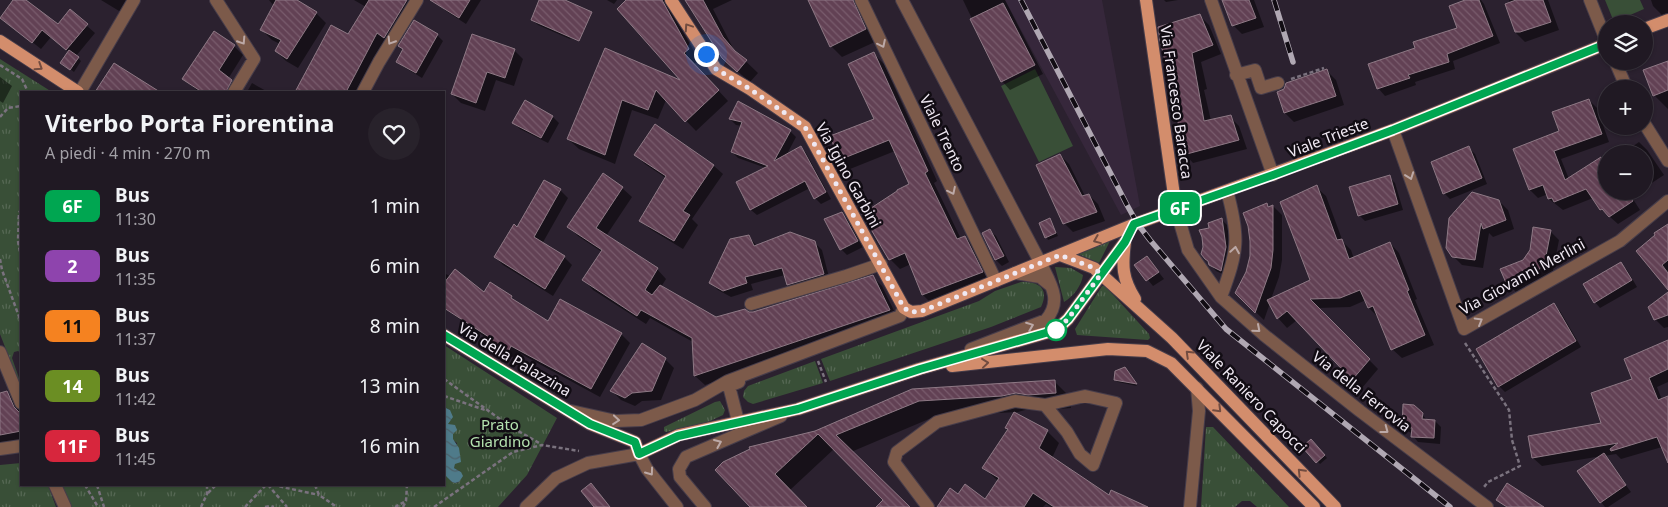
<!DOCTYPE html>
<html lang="it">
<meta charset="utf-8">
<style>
:root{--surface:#201923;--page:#28222b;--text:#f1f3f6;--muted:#a2a0a6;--line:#3d3841}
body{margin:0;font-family:"Noto Sans",sans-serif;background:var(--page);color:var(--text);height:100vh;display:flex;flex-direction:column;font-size:19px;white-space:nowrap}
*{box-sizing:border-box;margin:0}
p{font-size:16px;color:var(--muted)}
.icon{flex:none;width:28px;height:28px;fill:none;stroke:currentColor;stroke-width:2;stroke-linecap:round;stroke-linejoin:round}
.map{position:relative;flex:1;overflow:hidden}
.sheet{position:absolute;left:20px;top:91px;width:425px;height:395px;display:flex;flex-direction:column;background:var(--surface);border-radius:0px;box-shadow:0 1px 4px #0004,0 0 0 1px var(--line)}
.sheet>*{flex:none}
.badge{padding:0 10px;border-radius:8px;font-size:18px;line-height:32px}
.controls{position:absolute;left:1598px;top:15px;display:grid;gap:10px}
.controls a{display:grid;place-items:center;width:55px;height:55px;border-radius:50%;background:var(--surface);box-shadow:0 1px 4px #0004,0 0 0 1px var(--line);font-size:25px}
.you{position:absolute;width:25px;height:25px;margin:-12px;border:4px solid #fff;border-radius:50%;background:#1a73e8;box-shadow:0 0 0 8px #1a73e833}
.map>.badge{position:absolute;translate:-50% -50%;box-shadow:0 0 0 2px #fff}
.round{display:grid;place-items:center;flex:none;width:52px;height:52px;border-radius:26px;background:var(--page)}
.head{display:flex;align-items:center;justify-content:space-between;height:85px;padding:0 25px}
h1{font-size:24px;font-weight:700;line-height:38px}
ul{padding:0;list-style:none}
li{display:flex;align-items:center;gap:15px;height:60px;padding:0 25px}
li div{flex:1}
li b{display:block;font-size:19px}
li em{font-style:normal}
li .badge{min-width:55px;font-weight:700;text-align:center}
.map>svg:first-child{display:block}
</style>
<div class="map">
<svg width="1668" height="507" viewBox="0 0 1668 507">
<defs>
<pattern id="grass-tufts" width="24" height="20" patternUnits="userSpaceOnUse" patternTransform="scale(1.25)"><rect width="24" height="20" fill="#394f37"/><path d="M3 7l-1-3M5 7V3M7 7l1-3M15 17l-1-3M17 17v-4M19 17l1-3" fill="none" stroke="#566854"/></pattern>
<pattern id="water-waves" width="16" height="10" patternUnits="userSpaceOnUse" patternTransform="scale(1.25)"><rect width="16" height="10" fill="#4f7b8a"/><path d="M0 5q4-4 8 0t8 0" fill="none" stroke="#4c636d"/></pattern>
<pattern id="building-back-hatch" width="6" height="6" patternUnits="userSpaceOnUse" patternTransform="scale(1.25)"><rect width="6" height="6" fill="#624154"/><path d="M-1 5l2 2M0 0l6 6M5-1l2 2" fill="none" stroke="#795c6d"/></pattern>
</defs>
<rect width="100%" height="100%" fill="#2b212f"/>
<path fill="#36273b" d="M 1005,0 L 1102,0 L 1140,206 L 1121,215 Z"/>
<path fill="url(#grass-tufts)" d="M 0,59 L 52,92 L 21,92 L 21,353 L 18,351 L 14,352 L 12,358 L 21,384 L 21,388 L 0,334 Z
M 1110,241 L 1099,263 L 1078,254 Z
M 1055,267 L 1071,268 L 1083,275 C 1082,285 1073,297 1064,302 Z
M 1021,282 C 1038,281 1050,288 1041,307 L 991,327 L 830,381 L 821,359 L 979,301 L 995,291 Z
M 1102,286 L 1105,286 L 1149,334 L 1150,338 L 1148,340 L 1077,335 L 1075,329 Z
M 444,345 L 557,418 L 527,475 L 498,507 L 71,507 L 59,485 L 444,485 L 444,476 L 446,475 L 452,482 L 456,483 L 459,482 L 461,472 L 454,468 L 457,443 L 453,440 L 451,425 L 448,424 L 450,410 L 444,407 Z
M 815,361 L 823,383 L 753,404 L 748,402 L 743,397 L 744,391 L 748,386 Z
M 720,401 L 725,410 L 723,415 L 708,422 L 666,432 L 664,431 L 664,427 L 715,402 Z
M 1206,427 L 1213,427 L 1289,507 L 1257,507 L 1250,501 L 1242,501 L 1235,507 L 1201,507 Z
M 21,463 L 21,485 L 48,485 L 56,507 L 0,507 L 0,465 Z"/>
<path fill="#394f37" d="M 1605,0 L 1640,0 L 1644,9 L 1614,22 Z
M 1035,69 L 1073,146 L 1039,162 L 1001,86 Z"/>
<path fill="url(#water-waves)" d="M 444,407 L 450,410 L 453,417 L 448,424 L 455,425 L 457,430 L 453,434 L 453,439 L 459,448 L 461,462 L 455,464 L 454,468 L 461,472 L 463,476 L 459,482 L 455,483 L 452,482 L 446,476 L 444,476 Z"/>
<path fill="#0007" d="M 15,0 L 24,0 L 58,26 L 70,11 L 95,33 L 76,56 L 81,61 L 74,72 L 65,65 L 69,52 L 51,37 L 41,49 L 1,17 Z
M 101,0 L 141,0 L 136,5 L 129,17 Z
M 269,0 L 296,0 L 316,13 L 326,23 L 298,68 L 286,61 L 276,51 L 280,44 L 272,40 L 262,30 L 274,6 Z
M 354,0 L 420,0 L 360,92 L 302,92 L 299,89 L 348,36 L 366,7 Z
M 441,0 L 481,0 L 466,24 L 446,11 L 439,4 Z
M 541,0 L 562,0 L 586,10 L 591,16 L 570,39 L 538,25 L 532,19 Z
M 607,0 L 617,0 L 614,4 Z
M 628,0 L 665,0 L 699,60 L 694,64 L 728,101 L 696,131 L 666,100 L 658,119 L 632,110 L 615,164 L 579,149 L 568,139 L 606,50 L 685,83 Z
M 686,0 L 732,0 L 713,9 L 734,50 L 758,73 L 750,82 L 735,69 Z
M 809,0 L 859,0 L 877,41 L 842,57 L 831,46 Z
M 963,0 L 1005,0 L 1043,74 L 1010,90 L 1002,81 Z
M 1164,0 L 1178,0 L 1166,2 Z
M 1224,0 L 1254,0 L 1264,27 L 1242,34 L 1233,25 Z
M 1468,0 L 1481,0 L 1484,4 L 1500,43 L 1453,61 L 1455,69 L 1415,82 L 1416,85 L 1385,96 L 1378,88 L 1417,49 L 1459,29 Z
M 1509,0 L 1548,0 L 1559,30 L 1525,42 L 1516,33 L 1507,5 L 1510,3 Z
M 1651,0 L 1668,0 L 1668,13 L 1662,15 L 1653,6 Z
M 1200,16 L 1209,25 L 1221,54 L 1201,62 L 1207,89 L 1204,90 L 1211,121 L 1230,117 L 1239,126 L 1247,149 L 1193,163 L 1185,154 L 1176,95 Z
M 424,28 L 437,35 L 443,41 L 422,78 L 404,67 L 398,61 Z
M 234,46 L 243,55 L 228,79 L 237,87 L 233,92 L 199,92 L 184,79 Z
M 514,50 L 523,59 L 514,86 L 496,80 L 485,111 L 461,103 L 452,94 Z
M 874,54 L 884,64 L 937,181 L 934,183 L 961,239 L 965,237 L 975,247 L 992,282 L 933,305 L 923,295 L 911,264 L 900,269 L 890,259 L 911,185 L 895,151 L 850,169 L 840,159 L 876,119 Z
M 1668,62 L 1668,109 L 1654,95 Z
M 114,65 L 158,92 L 99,92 L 97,91 Z
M 1327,71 L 1336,80 L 1344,105 L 1294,122 L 1285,113 Z
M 0,77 L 12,86 L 3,103 L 0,101 Z
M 252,83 L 268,92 L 247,92 Z
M 1589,100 L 1597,108 L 1609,142 L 1561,159 L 1569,179 L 1601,158 L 1606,164 L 1606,191 L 1638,191 L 1631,196 L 1640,210 L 1618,224 L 1601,209 L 1593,198 L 1563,210 L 1549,199 L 1548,194 L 1538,198 L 1530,190 L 1514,150 L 1560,131 Z
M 525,102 L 553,117 L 559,123 L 548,143 L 520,129 L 514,123 Z
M 730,119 L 790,131 L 796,137 L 786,156 L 800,147 L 806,153 L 831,199 L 821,204 L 815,198 L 810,188 L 757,215 L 751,210 L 737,182 L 766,168 L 738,158 L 732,152 L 742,126 L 736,125 Z
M 655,126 L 714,166 L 723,174 L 692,219 L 698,225 L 683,249 L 650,229 L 641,220 L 666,178 L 645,164 L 636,155 Z
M 1639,142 L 1647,150 L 1664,175 L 1644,188 L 1644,154 L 1622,154 Z
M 1469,148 L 1475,154 L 1487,184 L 1450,199 L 1444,193 Z
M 1060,155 L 1069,164 L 1085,196 L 1089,195 L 1098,204 L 1105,221 L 1073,232 L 1064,223 Z
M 1389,177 L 1395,183 L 1403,210 L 1365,221 L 1359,215 Z
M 1316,187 L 1326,196 L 1343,242 L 1351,250 L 1354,259 L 1390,243 L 1399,253 L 1417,299 L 1415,300 L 1434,345 L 1402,358 L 1392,349 L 1378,317 L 1369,308 L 1366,300 L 1350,307 L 1318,308 L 1378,369 L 1362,388 L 1297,320 L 1287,328 L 1278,318 L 1270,303 L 1264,320 L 1236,293 L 1248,272 L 1266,204 L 1270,208 L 1273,206 L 1282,215 L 1282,260 L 1279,277 L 1271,299 L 1311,281 Z
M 622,188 L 632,197 L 606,236 L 657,269 L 666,279 L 661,287 L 716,318 L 753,313 L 873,277 L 882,286 L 898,319 L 705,385 L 695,376 L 693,342 L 650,318 L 646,324 L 593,290 L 584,280 L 602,252 L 578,236 L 569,227 Z
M 560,190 L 568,198 L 542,244 L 564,257 L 572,265 L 553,296 L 503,265 L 495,257 L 518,228 Z
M 1499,201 L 1508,210 L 1514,229 L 1493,237 L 1489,233 L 1483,268 L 1462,265 L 1453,256 Z
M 842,214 L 848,220 L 863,247 L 847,255 L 841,249 Z
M 1050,220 L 1058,236 L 1048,240 L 1040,223 Z
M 1222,220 L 1227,225 L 1232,253 L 1227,276 L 1216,271 L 1206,259 L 1211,229 Z
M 1668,225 L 1668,288 L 1638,251 Z
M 990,231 L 996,236 L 1009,262 L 1002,266 L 996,260 L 984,234 Z
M 1550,231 L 1559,240 L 1553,271 L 1547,280 L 1517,293 L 1508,284 L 1524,261 Z
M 748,236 L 757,246 L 814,242 L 822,250 L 830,281 L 795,291 L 788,284 L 785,275 L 751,284 L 753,290 L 731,297 L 718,290 L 711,283 Z
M 1147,257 L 1164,279 L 1153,286 L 1136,265 Z
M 1621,264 L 1627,270 L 1637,287 L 1600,308 L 1595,302 Z
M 444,273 L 484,294 L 511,297 L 516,303 L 548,322 L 621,334 L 630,343 L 600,397 L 521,354 L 517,360 L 444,308 Z
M 1668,293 L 1668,327 L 1664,328 L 1655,319 Z
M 1554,305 L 1560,311 L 1581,347 L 1505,392 L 1499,386 Z
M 1668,350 L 1668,382 L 1657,387 L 1662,400 L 1668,397 L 1668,460 L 1662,447 L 1621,459 L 1616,454 L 1604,456 L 1631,492 L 1608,507 L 1605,507 L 1601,502 L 1602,456 L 1542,466 L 1533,458 L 1602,424 L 1634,380 Z
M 665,359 L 674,368 L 661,400 L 642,401 L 635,406 L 621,400 L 612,391 Z
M 1127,371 L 1137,386 L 1118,382 L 1115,380 Z
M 1054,381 L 1070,397 L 1071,408 L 1045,410 L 1032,408 L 1018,412 L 936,416 L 851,452 L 908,507 L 878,507 L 885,500 L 834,449 L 790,490 L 806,507 L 752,507 L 716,470 L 815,432 L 912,390 Z
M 7,393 L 16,402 L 21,414 L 21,441 L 0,445 L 0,394 Z
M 1414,406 L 1428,421 L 1435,421 L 1441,427 L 1440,444 L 1418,442 L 1413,436 L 1413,433 L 1409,432 L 1403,426 Z
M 1006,427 L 1047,431 L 1059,443 L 1052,458 L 1110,497 L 1145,507 L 1051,507 L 1046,504 L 1043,507 L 938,507 L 958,496 L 985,501 L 998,481 L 983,467 L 1009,430 Z
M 1311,441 L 1327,458 L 1320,464 L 1304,447 Z"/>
<path fill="url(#building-back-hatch)" stroke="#8e7985" d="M 13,0 L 26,0 L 58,24 L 70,9 L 88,24 L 66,50 L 42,30 L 32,43 L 0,18 Z
M 276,0 L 297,0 L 317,12 L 287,59 L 275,51 L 281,40 L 260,30 Z
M 369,0 L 407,0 L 384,38 L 377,33 L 346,92 L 295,92 L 331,25 L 348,34 Z
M 430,0 L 470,0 L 459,18 Z
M 539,0 L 565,0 L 592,12 L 579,41 L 531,20 Z
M 626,0 L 662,0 L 689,49 L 684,53 L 719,90 L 685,122 L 656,90 L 648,110 L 622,100 L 605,155 L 567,139 L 605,48 L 680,80 L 617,9 Z
M 685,0 L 703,0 L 723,37 L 735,51 L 747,60 L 737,72 L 722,58 Z
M 808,0 L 853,0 L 866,29 L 830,47 Z
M 1222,0 L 1249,0 L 1256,18 L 1232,26 Z
M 1465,0 L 1479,0 L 1493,36 L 1447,54 L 1449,62 L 1408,75 L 1410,78 L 1377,89 L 1368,64 L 1415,48 L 1413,42 L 1457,28 L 1449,6 Z
M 1516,0 L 1543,0 L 1551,22 L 1520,32 L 1515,32 L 1505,4 Z
M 1003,3 L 1035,65 L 1001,82 L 970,19 Z
M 1200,14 L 1213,45 L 1192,53 L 1204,121 L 1231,115 L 1239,140 L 1183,155 L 1174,95 L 1160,41 L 1158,27 Z
M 414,20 L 438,34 L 416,73 L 396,62 L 403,49 L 398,46 Z
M 214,31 L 235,45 L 219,70 L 232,80 L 226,92 L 202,92 L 182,79 Z
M 472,34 L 515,49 L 505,78 L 487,72 L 476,103 L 451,94 Z
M 69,50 L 79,57 L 70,70 L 60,63 Z
M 874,52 L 928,171 L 925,173 L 957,239 L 965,236 L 983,272 L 922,295 L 905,253 L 889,260 L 862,214 L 897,191 L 897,190 L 909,184 L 889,140 L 839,160 L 830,136 L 874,119 L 848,64 Z
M 1668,61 L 1668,90 L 1653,96 L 1643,70 Z
M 114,63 L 160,92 L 95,92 Z
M 1327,69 L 1336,96 L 1284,113 L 1277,92 L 1284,89 L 1286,83 Z
M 1589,99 L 1602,134 L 1554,151 L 1565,180 L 1601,157 L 1606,165 L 1606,191 L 1627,191 L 1633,201 L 1609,217 L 1602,209 L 1600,210 L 1586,189 L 1554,202 L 1552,198 L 1548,199 L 1543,185 L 1529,190 L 1513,149 L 1559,131 L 1552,112 Z
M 525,100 L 553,116 L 541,138 L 512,123 Z
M 738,101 L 791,130 L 774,161 L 801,146 L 826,192 L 814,199 L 805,181 L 750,210 L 736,182 L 768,166 L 731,152 L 742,122 L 729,119 Z
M 655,124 L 714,165 L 683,211 L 690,215 L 674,241 L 639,221 L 666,176 L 634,155 Z
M 1469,146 L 1482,178 L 1443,194 L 1431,162 Z
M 1060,154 L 1082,196 L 1089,194 L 1097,212 L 1063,224 L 1036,165 Z
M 603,173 L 623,187 L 596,228 L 658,268 L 645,290 L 652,295 L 660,285 L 716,317 L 745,309 L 749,312 L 753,312 L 873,275 L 890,310 L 694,376 L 692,338 L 641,310 L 637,316 L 582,280 L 602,250 L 567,227 Z
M 1390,175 L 1398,204 L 1358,216 L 1349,187 Z
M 544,180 L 561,189 L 534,237 L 565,256 L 545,289 L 494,257 L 514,224 L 517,227 Z
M 1317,185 L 1337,240 L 1342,239 L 1349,259 L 1390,242 L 1409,290 L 1407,291 L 1425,335 L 1391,350 L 1373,306 L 1368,308 L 1360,290 L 1340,298 L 1310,299 L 1370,359 L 1352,380 L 1287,311 L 1277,319 L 1267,300 L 1310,280 L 1280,202 Z
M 1472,192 L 1499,200 L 1506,220 L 1483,229 L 1481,223 L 1475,260 L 1452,257 L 1446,248 L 1449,218 Z
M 1267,203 L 1268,207 L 1273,205 L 1273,250 L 1271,268 L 1255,313 L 1235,293 L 1246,272 L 1250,256 L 1250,241 L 1248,226 L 1243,213 Z
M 842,212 L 858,241 L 840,250 L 824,219 Z
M 1050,218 L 1056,233 L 1045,238 L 1039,223 Z
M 1222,218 L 1226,247 L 1221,271 L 1209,265 L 1208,261 L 1205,259 L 1201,254 L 1203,247 L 1202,237 L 1199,230 L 1209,228 L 1208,223 Z
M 1668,224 L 1668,260 L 1662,265 L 1668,273 L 1668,290 L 1636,251 L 1655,235 L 1654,233 Z
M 1533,227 L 1551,230 L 1545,261 L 1538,271 L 1507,285 L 1500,269 L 1523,260 L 1530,250 Z
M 990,229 L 1004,256 L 995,260 L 982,233 Z
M 790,232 L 815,241 L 824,274 L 787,285 L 782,268 L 745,277 L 747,283 L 723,291 L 709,283 L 730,239 L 749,235 L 754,246 Z
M 1147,256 L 1159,272 L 1146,281 L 1134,265 Z
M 1621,262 L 1632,280 L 1594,303 L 1583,284 Z
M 455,269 L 484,292 L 490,282 L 512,296 L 511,298 L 548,321 L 560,299 L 622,333 L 591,389 L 511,346 L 508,352 L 491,341 L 492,339 L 444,308 L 444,283 Z
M 1668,292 L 1668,315 L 1654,320 L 1648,307 Z
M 1554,303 L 1576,341 L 1498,387 L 1476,349 Z
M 1668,340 L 1668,369 L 1649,378 L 1658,400 L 1668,396 L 1668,463 L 1657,437 L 1611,451 L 1610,449 L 1618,443 L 1532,458 L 1528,436 L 1601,423 L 1591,393 L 1632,379 L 1624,359 Z
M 642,343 L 666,358 L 652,391 L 632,393 L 625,398 L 610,391 Z
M 1125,367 L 1137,384 L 1114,380 L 1115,371 Z
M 1055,380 L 1056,393 L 1028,395 L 1016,393 L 1002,396 L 919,401 L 836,435 L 910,507 L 876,507 L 883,500 L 818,434 L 775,474 L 807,507 L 750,507 L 715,470 L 723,462 L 750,449 L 749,447 L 815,431 L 912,389 Z
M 7,391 L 14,407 L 21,414 L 21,431 L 0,435 L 0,393 Z
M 1403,404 L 1414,405 L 1423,413 L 1422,419 L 1435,420 L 1434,438 L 1411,437 L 1412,428 L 1402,427 Z
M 1014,412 L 1048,430 L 1039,448 L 1109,495 L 1111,490 L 1148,507 L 1054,507 L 1033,493 L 1024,507 L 937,507 L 950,488 L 958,494 L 965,484 L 985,499 L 999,478 L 982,468 L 1008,429 L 1005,428 Z
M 1311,439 L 1325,455 L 1316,463 L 1302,447 Z
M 1604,453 L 1626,485 L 1600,503 L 1577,471 Z
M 591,483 L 610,507 L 594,507 L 581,491 Z
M 1507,483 L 1544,507 L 1507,507 L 1496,500 Z"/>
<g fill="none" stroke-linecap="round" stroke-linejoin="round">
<g stroke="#473d4a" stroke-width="14">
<path id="minor" d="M 216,0 L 254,59 L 234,92
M 861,0 L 996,281
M 902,0 L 1040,262 C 1050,283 1063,300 1046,320 L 971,349
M 1211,0 L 1273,175
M 1590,0 L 1606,40
M 1615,61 L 1627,89
M 1236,75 L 1255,70 L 1261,88 L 1278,83
M 80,92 L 134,0
M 363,92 L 379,62 L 417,0
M 1644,123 L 1668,161
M 1393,130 L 1464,329 L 1620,241 L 1668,201
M 1176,209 L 1188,250 L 1221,297 L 1264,335 L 1360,411 L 1487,507
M 1015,273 L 1040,277 L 1050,285
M 1221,297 C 1238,251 1240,238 1227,191
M 751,304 L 846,276 L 881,264
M 0,352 L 21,403
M 571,411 L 616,421 L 641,420 L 695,400 L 728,381 L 900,316 L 904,308
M 738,421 L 729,386 L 739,382
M 0,449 L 21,446
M 55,485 L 65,507
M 526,507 L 556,478 L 588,463 L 639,454 L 647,469 L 677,507
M 705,507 L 680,477 L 679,469 L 686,457 L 781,416
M 928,507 L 894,462 L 897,452 L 937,422 L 1015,401 L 1045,405 L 1085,396 L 1116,403 L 1093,465 L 1080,454 L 1067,432 L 1045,405
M 1190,507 L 1199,411 L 1197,388"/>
</g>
<g stroke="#473d4a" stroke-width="14">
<path id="major" d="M 671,0 L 716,69 L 750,89 L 805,127 L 904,308 L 911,312 L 922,311 L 1135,224 L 1393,130 L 1606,44
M 1146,0 L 1176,209
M 1644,29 L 1668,20
M 0,41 L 78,92
M 1125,242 C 1122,266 1122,278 1135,299
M 1060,255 L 1094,268 L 1172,338 L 1335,507
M 444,335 L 590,424 L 635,442 L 639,454 L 679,435 L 798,409 L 919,369 L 1056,330 L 1068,319 L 1125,242
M 952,366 L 1108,349 L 1147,351 L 1171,363 L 1314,507"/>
</g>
<path stroke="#7a727e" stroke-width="2.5" stroke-dasharray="4 2.5" stroke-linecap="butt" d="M 0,65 L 22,79 L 28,92
M 1291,79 L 1324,68
M 0,117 L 8,108 L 21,106
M 21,209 L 19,213 L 18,241 L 21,258
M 0,259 L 2,270 L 21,322
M 1465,343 L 1509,410 L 1512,440 L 1520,466 L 1488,482 L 1484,487
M 818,361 L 826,382
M 444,379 L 511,427 L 541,444
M 444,396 L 485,410
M 85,485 L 98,507
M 97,485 L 104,507
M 268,485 L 287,507
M 273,485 L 319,495
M 315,485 L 319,495 L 337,507
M 208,493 L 216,485
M 201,507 L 207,494 L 207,485
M 245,507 L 266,485
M 265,507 L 270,506 L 274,507
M 395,507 L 404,502
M 403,507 L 406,501 L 407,485
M 434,507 L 513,452 L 542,445 L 579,451"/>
<use href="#minor" stroke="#7c5a4a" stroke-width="12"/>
<use href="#major" stroke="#d38d6c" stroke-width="12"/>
<g stroke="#b0a8b3" stroke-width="5.5">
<path id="rail" d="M 1021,0 L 1127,205 L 1137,223 L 1150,240 L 1226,329 L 1450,507
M 1274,0 L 1293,62"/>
</g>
<use href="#rail" stroke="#110c13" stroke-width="4" stroke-dasharray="11" stroke-linecap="butt"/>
</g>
<defs><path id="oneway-chevron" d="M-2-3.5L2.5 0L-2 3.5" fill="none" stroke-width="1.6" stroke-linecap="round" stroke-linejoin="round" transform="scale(1.25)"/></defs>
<g stroke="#724c40">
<use href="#oneway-chevron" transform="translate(688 27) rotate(-124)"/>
<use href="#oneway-chevron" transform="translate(39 67) rotate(33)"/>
<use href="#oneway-chevron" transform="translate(1097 240) rotate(158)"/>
<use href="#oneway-chevron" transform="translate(1189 354) rotate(-136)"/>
<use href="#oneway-chevron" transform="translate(985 363) rotate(-6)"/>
<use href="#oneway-chevron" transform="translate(1218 409) rotate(45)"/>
<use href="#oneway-chevron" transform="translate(1301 472) rotate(-134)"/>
</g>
<g stroke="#bca9a7">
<use href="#oneway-chevron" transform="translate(242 41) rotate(57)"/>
<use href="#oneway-chevron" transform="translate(391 41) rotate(122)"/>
<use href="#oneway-chevron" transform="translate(882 44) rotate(64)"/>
<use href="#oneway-chevron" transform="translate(1410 176) rotate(70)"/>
<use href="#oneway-chevron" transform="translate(952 191) rotate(64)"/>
<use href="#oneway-chevron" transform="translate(1235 250) rotate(-81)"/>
<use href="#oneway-chevron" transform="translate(1479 321) rotate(-30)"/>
<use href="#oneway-chevron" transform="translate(1030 326) rotate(-21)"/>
<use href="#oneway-chevron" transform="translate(1257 329) rotate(41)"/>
<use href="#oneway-chevron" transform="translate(616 420) rotate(5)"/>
<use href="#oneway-chevron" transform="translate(1385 430) rotate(37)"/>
<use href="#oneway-chevron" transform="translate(718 443) rotate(-23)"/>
<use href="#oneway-chevron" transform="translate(650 472) rotate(54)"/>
</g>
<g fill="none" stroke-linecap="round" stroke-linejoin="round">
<g stroke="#fff" stroke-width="11">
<path id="line" d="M 444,335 L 590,424 L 635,442 L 639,454 L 678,436 L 798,409 L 920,369 L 1056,330 L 1068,319 L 1125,242 L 1134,224 L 1273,175 L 1393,130 L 1606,44"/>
</g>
<use href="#line" stroke="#00a651" stroke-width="8"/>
<path stroke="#f0e9f3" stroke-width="5" stroke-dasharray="0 9" d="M 706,54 L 716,69 L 750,89 L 805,127 L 904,308 L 911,312 L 922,311 L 1060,255 L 1094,268 L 1101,274 L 1068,319 L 1056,330"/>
</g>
<circle fill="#fff" stroke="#00a651" stroke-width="2.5" cx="1056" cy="330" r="10"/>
<g text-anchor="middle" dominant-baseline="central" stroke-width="5" stroke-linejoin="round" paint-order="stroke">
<g font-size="15" fill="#f0e9f3" stroke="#110c13">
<text transform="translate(1177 102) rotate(82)">Via Francesco Baracca</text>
<text transform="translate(943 133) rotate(64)">Viale Trento</text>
<text transform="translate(1328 137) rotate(-21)">Viale Trieste</text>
<text transform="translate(849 175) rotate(61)">Via Igino Garbini</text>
<text transform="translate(1522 276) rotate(-29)">Via Giovanni Merlini</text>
<text transform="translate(515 359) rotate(31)">Via della Palazzina</text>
<text transform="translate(1362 391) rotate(38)">Via della Ferrovia</text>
<text transform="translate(1252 396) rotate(46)">Viale Raniero Capocci</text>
</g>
<g font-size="15" fill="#b4e2af" stroke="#110c13">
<text x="500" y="424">Prato<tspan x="500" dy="17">Giardino</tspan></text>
</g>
</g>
</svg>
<div class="controls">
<a><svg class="icon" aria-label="layers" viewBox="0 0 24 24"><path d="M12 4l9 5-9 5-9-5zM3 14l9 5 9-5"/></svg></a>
<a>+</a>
<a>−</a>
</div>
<div class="you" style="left:706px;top:54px"></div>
<b class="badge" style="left:1180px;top:208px;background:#00a651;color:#fff">6F</b>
<section class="sheet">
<div class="head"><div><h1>Viterbo Porta Fiorentina</h1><p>A piedi · 4 min · 270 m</p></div><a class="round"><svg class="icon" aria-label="heart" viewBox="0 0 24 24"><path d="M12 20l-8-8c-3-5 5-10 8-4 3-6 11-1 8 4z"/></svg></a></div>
<ul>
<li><span class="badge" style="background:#00a651;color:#fff">6F</span><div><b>Bus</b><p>11:30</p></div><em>1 min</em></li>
<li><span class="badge" style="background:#8e44ad;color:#fff">2</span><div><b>Bus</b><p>11:35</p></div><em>6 min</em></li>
<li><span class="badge" style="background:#f58220;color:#111">11</span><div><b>Bus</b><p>11:37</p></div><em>8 min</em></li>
<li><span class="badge" style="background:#6b8e23;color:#fff">14</span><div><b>Bus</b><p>11:42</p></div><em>13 min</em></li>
<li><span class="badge" style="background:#d7263d;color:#fff">11F</span><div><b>Bus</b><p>11:45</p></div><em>16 min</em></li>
</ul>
</section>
</div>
